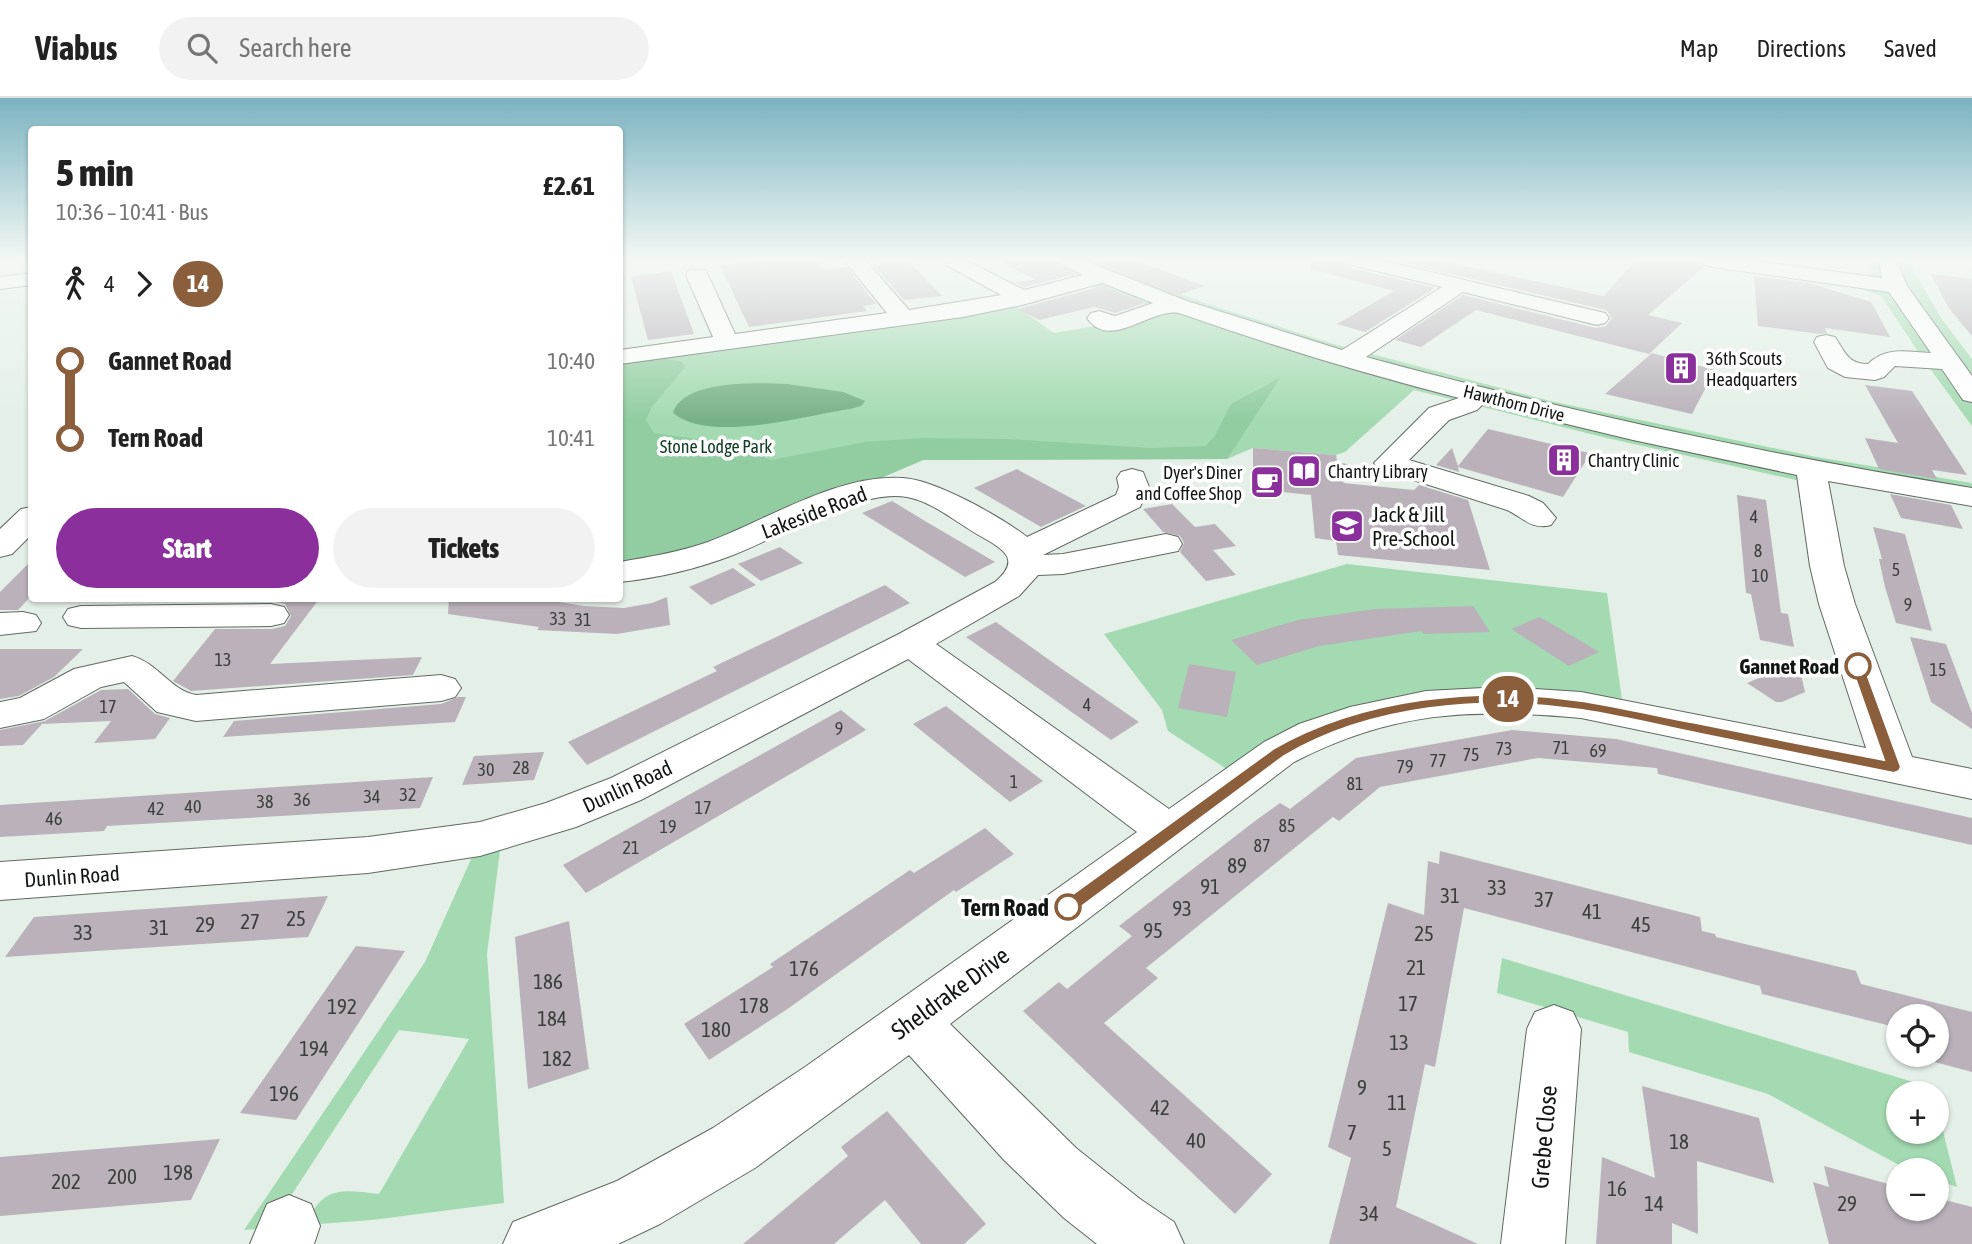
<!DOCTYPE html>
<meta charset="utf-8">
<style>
:root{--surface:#fff;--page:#f2f2f2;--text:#222;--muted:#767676;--line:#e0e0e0;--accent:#8a2f9b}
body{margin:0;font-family:"Asap Condensed",sans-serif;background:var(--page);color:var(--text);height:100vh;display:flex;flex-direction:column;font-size:26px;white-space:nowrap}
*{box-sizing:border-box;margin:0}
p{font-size:23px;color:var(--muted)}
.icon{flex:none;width:38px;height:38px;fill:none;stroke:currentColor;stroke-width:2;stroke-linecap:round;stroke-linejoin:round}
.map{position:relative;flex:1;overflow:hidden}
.side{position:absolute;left:28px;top:28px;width:595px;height:476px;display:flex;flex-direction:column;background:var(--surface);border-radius:7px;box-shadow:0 2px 5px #0004}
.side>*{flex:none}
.badge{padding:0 14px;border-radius:23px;font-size:24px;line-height:46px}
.buttons{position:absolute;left:1886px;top:906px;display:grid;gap:14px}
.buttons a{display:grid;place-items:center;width:63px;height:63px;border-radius:50%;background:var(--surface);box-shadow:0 2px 5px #0004;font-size:35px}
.map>.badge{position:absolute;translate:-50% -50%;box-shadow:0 0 0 4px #fff}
.legs{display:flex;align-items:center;gap:10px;height:77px;padding:0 28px;font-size:23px}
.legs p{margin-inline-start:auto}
.overview{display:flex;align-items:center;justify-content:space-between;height:119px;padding:0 28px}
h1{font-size:38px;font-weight:800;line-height:52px}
.button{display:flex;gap:14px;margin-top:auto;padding:14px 28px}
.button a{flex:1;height:80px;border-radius:42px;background:var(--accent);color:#fff;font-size:28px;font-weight:800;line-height:80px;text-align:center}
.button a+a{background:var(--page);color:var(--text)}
ul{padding:0 28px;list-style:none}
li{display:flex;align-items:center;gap:24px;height:77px;font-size:26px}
li i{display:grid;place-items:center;width:10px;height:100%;margin:0 9px;background:currentColor}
li i::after{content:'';width:18px;height:18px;margin:-9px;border:5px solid;border-radius:50%;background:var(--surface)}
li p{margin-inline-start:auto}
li:first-child i{background:linear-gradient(#0000 50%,currentColor 0)}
li:last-child i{background:linear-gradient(currentColor 50%,#0000 0)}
header{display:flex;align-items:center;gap:42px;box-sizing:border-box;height:98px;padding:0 35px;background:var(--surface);border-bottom:2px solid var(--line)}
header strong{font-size:33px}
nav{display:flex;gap:38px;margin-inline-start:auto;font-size:24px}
.search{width:490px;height:63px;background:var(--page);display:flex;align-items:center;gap:18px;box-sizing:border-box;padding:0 24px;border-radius:38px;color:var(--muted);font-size:26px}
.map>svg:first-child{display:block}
</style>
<header>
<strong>Viabus</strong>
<div class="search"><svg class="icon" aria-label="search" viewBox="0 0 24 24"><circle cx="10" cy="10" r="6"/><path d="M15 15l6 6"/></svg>Search here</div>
<nav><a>Map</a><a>Directions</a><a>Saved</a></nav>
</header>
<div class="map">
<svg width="1972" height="1146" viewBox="0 0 1972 1146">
<rect width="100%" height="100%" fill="#e4f0e7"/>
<path fill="#a3dab1" d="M 1044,163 L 1095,163 L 1199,203 L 1330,245 L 1550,303 L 1816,359 L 1972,385 L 1972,399 L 1811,371 L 1814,385 L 1796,382 L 1607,340 L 1414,292 L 1345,354 L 1336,357 L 1253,350 L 1227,361 L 923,362 L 853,392 L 620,470 L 620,265 L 924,225 L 1017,209 L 1054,235 L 1102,227 L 1113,233 L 1166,214 L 1104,190 L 1083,189 L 1070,183 L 1071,176 Z
M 1680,163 L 1712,163 L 1848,180 L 1871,176 L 1867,163 L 1908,163 L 1941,220 L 1972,261 L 1972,328 L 1923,261 L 1881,198 L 1850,187 Z
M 1347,466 L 1607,495 L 1624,616 L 1421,607 L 1242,681 L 1168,633 L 1162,612 L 1104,536 Z
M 502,736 L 487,856 L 504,1105 L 372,1122 L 306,1127 C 323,1087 342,1092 379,1096 L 469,941 L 399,932 L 270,1130 L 244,1132 L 425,864 L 480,741 Z
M 1502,860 L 1933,990 L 1934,996 L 1899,996 L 1899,1034 L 1937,1034 L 1937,1009 L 1957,1089 L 1937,1082 L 1937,1073 L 1910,1073 L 1768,996 L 1629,954 L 1628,934 L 1497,895 Z"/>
<path fill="#91cda1" d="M 666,261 L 681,263 L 685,269 L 651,310 L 646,322 L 654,335 L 756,349 L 758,357 L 771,362 L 865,344 L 922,340 L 1008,341 L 1151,350 L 1205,348 L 1215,338 L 1231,306 L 1280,280 L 1227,361 L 923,362 L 853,392 L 653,465 L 620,470 L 620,265 Z"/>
<path fill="#77b187" d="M 787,286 L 843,294 L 865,303 L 861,308 L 850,311 C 807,317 709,346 673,315 C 683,281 759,285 787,286 Z"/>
<path fill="#bab1bb" d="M 757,163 L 818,163 L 825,172 L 847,169 L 876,206 L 863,208 L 867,213 L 749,229 L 720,167 Z
M 908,163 L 942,198 L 904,202 L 872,166 Z
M 999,163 L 1056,163 L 1061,169 L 1075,176 L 1024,189 L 1015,184 L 1036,182 Z
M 1092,163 L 1137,163 L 1205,188 L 1178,197 Z
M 1311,163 L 1346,163 L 1351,170 L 1435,190 L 1365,234 L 1337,226 L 1394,193 L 1310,171 Z
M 1394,163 L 1441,163 L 1604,198 L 1635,163 L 1699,163 L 1704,169 L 1648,217 L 1682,225 L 1649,256 L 1476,212 L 1421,249 L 1395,242 L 1463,197 L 1596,230 L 1606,228 L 1612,220 L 1606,212 Z
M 671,173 L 694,236 L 648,242 L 631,179 Z
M 1931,176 L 1972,181 L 1972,238 L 1948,209 Z
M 1754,178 L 1809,185 L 1871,204 L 1890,239 L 1825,230 L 1827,235 L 1820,236 L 1758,228 Z
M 1102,188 L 1145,205 L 1115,215 L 1094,209 L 1039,222 L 1018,211 Z
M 1652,255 L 1715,272 L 1692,316 L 1605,296 Z
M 1865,287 L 1912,293 L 1967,377 L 1932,372 L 1937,381 L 1879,371 L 1865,340 L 1898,345 Z
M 1488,331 L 1589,355 L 1589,358 L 1563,399 L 1458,369 L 1459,374 L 1436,367 L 1452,350 L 1458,368 Z
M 1253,350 L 1336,357 L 1337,363 L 1358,370 L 1343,385 L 1414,392 L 1419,387 L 1468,402 L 1490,472 L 1338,457 L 1336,443 L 1315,440 L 1311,397 L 1253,391 Z
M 1017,371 L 1022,374 L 1086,408 L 1041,429 L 974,390 Z
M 1890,396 L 1951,407 L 1963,431 L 1901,420 Z
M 1737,397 L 1766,402 L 1781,515 L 1788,516 L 1794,549 L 1760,542 L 1751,496 L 1746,495 Z
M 892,403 L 925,423 L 995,464 L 965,479 L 862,415 Z
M 1172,406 L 1195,429 L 1215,426 L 1236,448 L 1213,452 L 1236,477 L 1206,483 L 1180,454 L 1184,445 L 1180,438 L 1163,434 L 1143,411 Z
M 1873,429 L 1905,436 L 1932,533 L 1896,525 L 1885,489 L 1879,461 L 1882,461 Z
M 780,449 L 803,465 L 761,483 L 738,466 Z
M 32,462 L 32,497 L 18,512 L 0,512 L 0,494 Z
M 733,470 L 756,487 L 711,507 L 689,489 Z
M 885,487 L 910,505 L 587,667 L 568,644 L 717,573 L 713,569 Z
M 667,499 L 670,527 L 617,536 L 537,532 L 539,529 L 448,516 L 449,500 L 534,500 L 584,508 L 624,510 L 652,505 Z
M 240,500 L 320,500 L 270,566 L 422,559 L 413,577 L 191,593 L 173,583 L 215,531 L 272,531 L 285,528 L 291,518 L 285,506 L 271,503 L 238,504 Z
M 1473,508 L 1490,534 L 1424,536 L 1422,533 L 1319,548 L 1257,567 L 1231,542 L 1298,522 L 1375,511 Z
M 1540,519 L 1569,536 L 1599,554 L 1569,568 L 1511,531 Z
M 996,524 L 1062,571 L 1139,624 L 1111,642 L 966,539 Z
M 1910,539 L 1946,546 L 1972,615 L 1972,631 L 1931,604 Z
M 0,551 L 83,551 L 54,579 L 19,598 L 0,601 Z
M 1798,564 L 1805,594 L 1782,604 L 1776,604 L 1747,585 Z
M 1189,566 L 1236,574 L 1227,619 L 1178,610 Z
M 128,591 L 155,616 L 170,620 L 155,641 L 94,645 L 111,623 L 42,626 L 23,647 L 0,648 L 0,632 L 45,623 L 101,592 Z
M 458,599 L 466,599 L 455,624 L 223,639 L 234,623 L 441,606 Z
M 946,608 L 992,644 L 1043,683 L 1010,704 L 913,626 Z
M 841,612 L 866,632 L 586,795 L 563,767 Z
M 1512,632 L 1616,641 L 1972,720 L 1972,747 L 1658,676 L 1657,670 L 1538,660 L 1380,689 L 1339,723 L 1333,719 L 1146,870 L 1158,880 L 1104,925 L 1272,1076 L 1235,1116 L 1023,913 L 1059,884 L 1067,891 L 1132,838 L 1119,828 L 1255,723 L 1280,705 L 1290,711 L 1356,660 Z
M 544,654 L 534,682 L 462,687 L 474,658 Z
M 433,679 L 420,710 L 107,728 L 104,733 L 0,739 L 0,707 Z
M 985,730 L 1014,756 L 956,794 L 954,792 L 786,912 L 709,962 L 684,926 L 773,869 L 770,866 L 910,772 L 914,775 Z
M 1440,753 L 1700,819 L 1702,833 L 1715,836 L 1716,839 L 1856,873 L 1861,886 L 1972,914 L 1972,974 L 1916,959 L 1937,957 L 1937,919 L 1899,919 L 1899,930 L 1762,896 L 1760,888 L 1464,810 L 1435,969 L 1425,966 L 1396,1109 L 1478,1146 L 1329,1146 L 1351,1060 L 1328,1049 L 1388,805 L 1424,817 L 1428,763 L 1439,766 Z
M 328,798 L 308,839 L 5,859 L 34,819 Z
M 569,823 L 589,971 L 528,991 L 515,839 Z
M 356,848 L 405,853 L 296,1022 L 240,1015 Z
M 1642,988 L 1759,1020 L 1774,1085 L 1697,1063 L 1698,1136 L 1672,1125 L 1672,1146 L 1596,1146 L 1602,1059 L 1655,1080 Z
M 887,1013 L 986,1126 L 964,1146 L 921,1146 L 885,1102 L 834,1146 L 743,1146 L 848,1058 L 841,1049 Z
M 220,1041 L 191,1102 L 0,1118 L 0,1059 Z
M 1824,1068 L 1899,1089 L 1899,1111 L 1937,1111 L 1937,1100 L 1972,1109 L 1972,1146 L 1829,1146 L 1813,1084 L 1829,1089 Z"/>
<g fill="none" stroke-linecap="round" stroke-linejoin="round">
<g stroke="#5f6961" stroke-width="2">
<path id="minor" d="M 845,163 L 866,163 L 909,212 L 1001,197 L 946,167 L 943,163 L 968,163 L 1024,192 L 1083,177 L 1062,167 L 1059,163 L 1086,163 L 1187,203 L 1342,252 L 1442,189 L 1352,167 L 1349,163 L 1384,163 L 1605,215 L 1609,220 L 1605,225 L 1597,227 L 1463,194 L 1366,259 C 1565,313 1768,357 1972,390 L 1972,408 L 1828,383 L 1844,468 L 1855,506 L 1912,659 L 1972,671 L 1972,701 L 1581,620 C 1472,610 1393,613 1294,664 L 950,926 L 1076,1050 L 1140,1101 L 1174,1124 L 1184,1146 L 1097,1146 L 1064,1120 L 1004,1062 L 909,957 L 755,1070 L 660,1126 L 618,1146 L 503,1146 L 513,1124 L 617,1083 L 713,1030 L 805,969 L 1137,734 L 908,561 L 641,702 L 576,729 L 480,758 L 368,775 L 0,802 L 0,764 L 368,739 L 480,724 L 546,705 L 611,680 L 897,537 L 995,484 C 1021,462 1005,452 982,439 C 958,426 934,404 907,399 C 861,390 777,440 733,457 C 697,471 657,480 620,484 L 620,464 C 649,459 679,454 708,444 C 767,422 839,375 903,380 C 936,382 1001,419 1027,439 L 1116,397 L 1119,389 L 1117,380 L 1121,374 L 1132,371 L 1143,374 L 1149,389 L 1140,409 L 1043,457 L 1063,456 L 1166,436 L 1178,439 L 1182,446 L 1178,453 L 1063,476 L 1038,477 L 1019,498 L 936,546 L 1169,711 L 1264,644 L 1299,626 L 1350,609 L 1426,593 L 1503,589 L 1581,594 L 1866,650 L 1819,506 L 1810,468 L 1797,377 L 1633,342 L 1483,306 L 1477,312 L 1449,322 L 1409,362 L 1529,398 L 1543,405 L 1556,420 L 1551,427 C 1531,432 1524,420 1507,412 L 1379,371 L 1374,365 L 1429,310 L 1459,300 C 1365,276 1273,248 1182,216 C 1154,206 1111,255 1087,220 L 1091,215 L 1099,213 L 1115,218 L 1153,205 L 1102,185 L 1022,207 L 963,219 L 620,266 L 620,252 L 713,239 L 686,177 L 689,172 L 705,172 L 708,177 L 735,236 L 887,215 Z
M 1702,163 L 1756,163 L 1882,180 L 1879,163 L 1897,163 L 1907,188 L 1972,278 L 1972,304 L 1963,302 L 1942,271 L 1895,268 L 1884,279 L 1875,282 L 1845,279 L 1828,270 L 1814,244 L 1817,239 L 1826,237 L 1835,239 C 1845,254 1848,266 1868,266 C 1886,248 1908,254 1931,255 L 1889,194 L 1712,169 L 1705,167 Z
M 32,175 L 32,187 L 0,191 L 0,179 Z
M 32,409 L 32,436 L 12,456 L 0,459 L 0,431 L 21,411 Z
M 271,506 L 284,509 L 289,517 L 284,525 L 271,528 L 81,530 L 68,527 L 63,519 L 68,511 L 81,508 Z
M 23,514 L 36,517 L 41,525 L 36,533 L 0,537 L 0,515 Z
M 132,558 C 158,565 170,592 196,597 L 441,577 L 455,581 L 461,590 L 455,599 L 441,603 L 196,623 L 157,614 L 124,584 L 101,589 L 44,621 L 0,630 L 0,604 L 20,600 L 74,571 Z
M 1554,907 L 1573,914 L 1581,931 L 1565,1146 L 1501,1146 L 1527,931 L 1535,914 Z
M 289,1097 L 311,1106 L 320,1128 L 314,1146 L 250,1146 L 267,1106 Z"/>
</g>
<use href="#minor" fill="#fff" fill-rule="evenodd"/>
</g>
<linearGradient id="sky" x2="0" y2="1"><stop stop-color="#7bb3c1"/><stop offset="0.5" stop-color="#f3f8f4"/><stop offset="1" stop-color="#f3f8f4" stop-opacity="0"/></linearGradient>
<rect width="1972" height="323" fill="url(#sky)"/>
<path fill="#8b5e3c" stroke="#fff" stroke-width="2" d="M 1858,563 L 1864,568 L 1901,669 L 1899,673 L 1894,675 C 1830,662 1766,649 1701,636 C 1662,628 1622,618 1582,612 C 1484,597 1370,607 1284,658 L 1074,814 L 1062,814 L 1060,809 L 1062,804 L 1273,651 C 1363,599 1480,588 1582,603 C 1620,609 1658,618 1696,625 C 1759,638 1821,650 1884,662 L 1851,568 Z"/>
<defs>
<g id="building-square" transform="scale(1.75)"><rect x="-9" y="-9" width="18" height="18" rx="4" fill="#8a2f9b" stroke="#fff"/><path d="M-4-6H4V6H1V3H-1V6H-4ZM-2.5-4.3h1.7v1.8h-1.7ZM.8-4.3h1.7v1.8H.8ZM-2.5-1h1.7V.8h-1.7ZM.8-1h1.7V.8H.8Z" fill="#fff"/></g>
<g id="library-square" transform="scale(1.75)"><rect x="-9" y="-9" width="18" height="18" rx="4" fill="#8a2f9b" stroke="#fff"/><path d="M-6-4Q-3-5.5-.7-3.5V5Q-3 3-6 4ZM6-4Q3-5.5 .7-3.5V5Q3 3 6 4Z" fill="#fff"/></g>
<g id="cafe-square" transform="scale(1.75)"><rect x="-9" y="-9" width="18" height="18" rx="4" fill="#8a2f9b" stroke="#fff"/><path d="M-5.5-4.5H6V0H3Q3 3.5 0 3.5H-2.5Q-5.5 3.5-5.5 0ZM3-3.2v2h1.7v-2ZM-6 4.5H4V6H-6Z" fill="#fff"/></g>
<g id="school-square" transform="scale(1.75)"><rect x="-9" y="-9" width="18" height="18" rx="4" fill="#8a2f9b" stroke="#fff"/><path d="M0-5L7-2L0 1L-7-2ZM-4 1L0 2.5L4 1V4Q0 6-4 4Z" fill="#fff"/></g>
</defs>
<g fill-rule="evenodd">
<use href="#building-square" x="1681" y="270"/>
<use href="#building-square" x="1564" y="362"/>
<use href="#library-square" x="1304" y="373"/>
<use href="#cafe-square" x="1267" y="384"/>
<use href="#school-square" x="1347" y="428"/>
</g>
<g fill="#fff" stroke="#8b5e3c" stroke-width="3.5">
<circle cx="1858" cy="568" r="12"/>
<circle cx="1068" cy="809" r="12"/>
</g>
<g text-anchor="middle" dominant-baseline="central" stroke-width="7" stroke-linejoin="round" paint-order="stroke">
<g font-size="18" fill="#121613" stroke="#fff" text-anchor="start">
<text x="1706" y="260">36th Scouts<tspan x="1706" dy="21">Headquarters</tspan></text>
<text x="1588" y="362">Chantry Clinic</text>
<text x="1328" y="373">Chantry Library</text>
<text x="1242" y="374" text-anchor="end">Dyer's Diner<tspan x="1242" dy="21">and Coffee Shop</tspan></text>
</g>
<g font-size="18" fill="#121613" stroke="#fff">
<text transform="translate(1514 305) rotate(14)">Hawthorn Drive</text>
</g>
<g font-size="18" fill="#134023" stroke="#fff">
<text x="716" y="348">Stone Lodge Park</text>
</g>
<g font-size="18" fill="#3c3d3d">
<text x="1754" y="418">4</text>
<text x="1758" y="452">8</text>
<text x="1896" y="471">5</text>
<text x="1760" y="477">10</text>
<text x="1908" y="506">9</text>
<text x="558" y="520">33</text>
<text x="583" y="521">31</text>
<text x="223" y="561">13</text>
<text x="1938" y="571">15</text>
<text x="1087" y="606">4</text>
<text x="108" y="608">17</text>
<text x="839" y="630">9</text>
<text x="1561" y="649">71</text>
<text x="1504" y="650">73</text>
<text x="1598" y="652">69</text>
<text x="1471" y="656">75</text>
<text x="1438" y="662">77</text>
<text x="1405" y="668">79</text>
<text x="521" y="669">28</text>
<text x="486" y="671">30</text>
<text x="1014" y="683">1</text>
<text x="1355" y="685">81</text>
<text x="408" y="696">32</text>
<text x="372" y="698">34</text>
<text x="302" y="701">36</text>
<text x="265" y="703">38</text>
<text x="193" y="708">40</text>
<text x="703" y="709">17</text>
<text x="156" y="710">42</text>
<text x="54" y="720">46</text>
<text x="1287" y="727">85</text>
<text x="668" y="728">19</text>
<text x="1262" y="747">87</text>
<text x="631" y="749">21</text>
</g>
<g font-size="21" fill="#121613" stroke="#fff">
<text transform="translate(814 414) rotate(-21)">Lakeside Road</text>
<text transform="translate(627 688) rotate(-25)">Dunlin Road</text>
<text transform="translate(72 778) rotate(-4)">Dunlin Road</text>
</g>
<g font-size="21" fill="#121613" stroke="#fff" text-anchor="start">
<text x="1372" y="416">Jack &amp; Jill<tspan x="1372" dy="24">Pre-School</tspan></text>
</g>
<g font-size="21" font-weight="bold" fill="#121613" stroke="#fff" text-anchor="end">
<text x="1839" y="568">Gannet Road</text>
</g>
<g font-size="21" fill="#3c3d3d">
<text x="1237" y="767">89</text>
<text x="1210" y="788">91</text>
<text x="1497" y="789">33</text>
<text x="1450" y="797">31</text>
<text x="1544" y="801">37</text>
<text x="1182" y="810">93</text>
<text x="1592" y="813">41</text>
<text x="296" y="820">25</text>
<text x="250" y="823">27</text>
<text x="205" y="826">29</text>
<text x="1641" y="826">45</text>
<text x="159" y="829">31</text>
<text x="1153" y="832">95</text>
<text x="83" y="834">33</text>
<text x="1424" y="835">25</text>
<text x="1416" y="869">21</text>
<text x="804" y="870">176</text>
<text x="548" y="883">186</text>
<text x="1408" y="905">17</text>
<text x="754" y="907">178</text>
<text x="342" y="908">192</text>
<text x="552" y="920">184</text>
<text x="716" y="931">180</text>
<text x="1399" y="944">13</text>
<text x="314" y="950">194</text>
<text x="557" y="960">182</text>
<text x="1362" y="989">9</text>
<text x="284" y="995">196</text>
<text x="1397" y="1004">11</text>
<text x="1160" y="1009">42</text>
<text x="1352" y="1034">7</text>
<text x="1196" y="1042">40</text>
<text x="1679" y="1043">18</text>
<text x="1387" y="1050">5</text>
<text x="178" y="1074">198</text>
<text x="122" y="1078">200</text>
<text x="66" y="1083">202</text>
<text x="1617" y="1090">16</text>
<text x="1654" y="1105">14</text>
<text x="1847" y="1105">29</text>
<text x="1369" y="1115">34</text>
</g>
<g font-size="24" font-weight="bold" fill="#121613" stroke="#fff" text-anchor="end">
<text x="1049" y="809">Tern Road</text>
</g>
<g font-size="24" fill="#121613" stroke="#fff">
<text transform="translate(950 895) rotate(-36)">Sheldrake Drive</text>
<text transform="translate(1544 1039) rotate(-85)">Grebe Close</text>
</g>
</g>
</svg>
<div class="buttons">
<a><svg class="icon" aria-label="locate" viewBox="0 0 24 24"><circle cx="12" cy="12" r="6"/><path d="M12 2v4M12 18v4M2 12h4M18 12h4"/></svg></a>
<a>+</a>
<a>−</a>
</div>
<b class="badge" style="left:1508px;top:601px;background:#8b5e3c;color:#fff">14</b>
<section class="side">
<div class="overview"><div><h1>5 min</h1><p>10:36 – 10:41 · Bus</p></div><b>£2.61</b></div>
<div class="legs"><svg class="icon" aria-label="walk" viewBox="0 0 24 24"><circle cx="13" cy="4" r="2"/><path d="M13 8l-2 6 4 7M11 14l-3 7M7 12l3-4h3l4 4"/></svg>4<svg class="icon" aria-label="forward" viewBox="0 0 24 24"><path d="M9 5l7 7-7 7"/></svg><b class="badge" style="background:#8b5e3c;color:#fff">14</b></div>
<ul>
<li><i style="color:#8b5e3c"></i><b>Gannet Road</b><p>10:40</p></li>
<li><i style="color:#8b5e3c"></i><b>Tern Road</b><p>10:41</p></li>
</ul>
<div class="button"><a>Start</a><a>Tickets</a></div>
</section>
</div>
